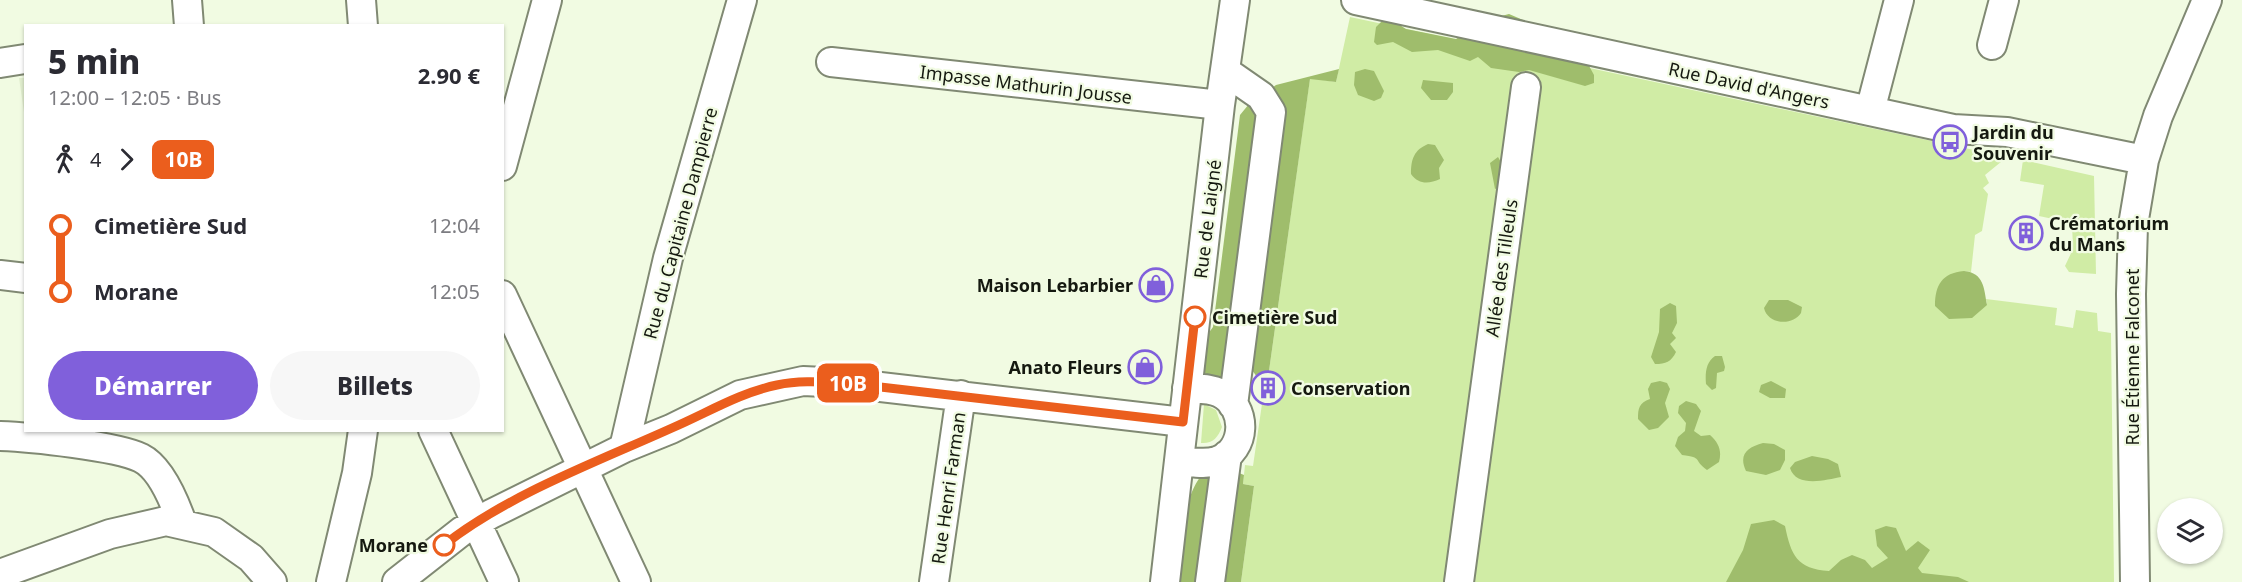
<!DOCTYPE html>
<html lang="fr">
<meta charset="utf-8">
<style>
:root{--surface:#fff;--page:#f7f7f7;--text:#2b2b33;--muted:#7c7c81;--accent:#8060db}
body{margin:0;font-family:"Noto Sans",sans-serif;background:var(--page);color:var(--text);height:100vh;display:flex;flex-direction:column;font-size:22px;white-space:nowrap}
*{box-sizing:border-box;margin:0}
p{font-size:20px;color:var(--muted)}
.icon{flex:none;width:33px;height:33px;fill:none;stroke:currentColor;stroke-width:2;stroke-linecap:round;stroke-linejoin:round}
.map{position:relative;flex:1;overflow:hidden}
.side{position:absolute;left:24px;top:24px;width:480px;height:408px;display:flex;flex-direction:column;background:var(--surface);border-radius:0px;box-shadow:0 2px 4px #0004}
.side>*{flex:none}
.badge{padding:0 12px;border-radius:9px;font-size:21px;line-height:39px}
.controls{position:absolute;left:2157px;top:498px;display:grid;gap:12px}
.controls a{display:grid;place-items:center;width:66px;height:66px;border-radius:50%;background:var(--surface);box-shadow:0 2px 4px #0004;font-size:30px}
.map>.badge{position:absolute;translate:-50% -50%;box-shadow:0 0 0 3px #fff}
.legs{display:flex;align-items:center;gap:9px;height:66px;padding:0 24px;font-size:20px}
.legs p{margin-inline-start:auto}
.overview{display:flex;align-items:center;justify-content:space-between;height:102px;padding:0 24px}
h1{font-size:33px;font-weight:800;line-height:45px}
.cta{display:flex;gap:12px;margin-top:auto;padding:12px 24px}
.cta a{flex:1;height:69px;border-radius:36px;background:var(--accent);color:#fff;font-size:24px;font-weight:800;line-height:69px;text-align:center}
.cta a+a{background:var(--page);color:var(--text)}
ul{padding:0 24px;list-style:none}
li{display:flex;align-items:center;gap:21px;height:66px;font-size:22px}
li i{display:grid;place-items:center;width:9px;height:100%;margin:0 8px;background:currentColor}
li i::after{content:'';width:15px;height:15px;margin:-8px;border:4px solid;border-radius:50%;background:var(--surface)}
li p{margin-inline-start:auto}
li:first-child i{background:linear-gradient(#0000 50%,currentColor 0)}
li:last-child i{background:linear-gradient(currentColor 50%,#0000 0)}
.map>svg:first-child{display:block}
</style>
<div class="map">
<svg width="2242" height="582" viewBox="0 0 2242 582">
<rect width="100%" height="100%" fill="#f1fbe2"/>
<path fill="#e2efcf" d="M 19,78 L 25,78 L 25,127 L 25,119 Z"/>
<path fill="#d0eca5" d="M 1350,17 L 2007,157 L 1985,175 L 1989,183 L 1983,188 L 1988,194 L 1982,231 L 1975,235 L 1971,272 L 1964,271 L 1987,305 L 1986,299 L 2057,308 L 2055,325 L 2073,328 L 2076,310 L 2097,313 L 2098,331 L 2111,333 L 2114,582 L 1241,582 L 1254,486 L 1243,484 L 1245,465 L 1253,466 L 1263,397 L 1254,396 L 1257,377 L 1268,378 L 1310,78 L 1336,82 Z
M 2023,160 L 2094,176 L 2096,274 L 2069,272 L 2065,266 L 2073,249 L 2072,223 L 2039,216 L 2044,185 L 2020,181 Z
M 1204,404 L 1216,410 L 1222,427 C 1218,438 1212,444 1201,443 Z"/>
<path fill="#9fbd6c" d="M 1509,14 L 1530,23 L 1533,34 L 1522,50 L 1572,58 L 1588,64 L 1594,75 L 1594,83 L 1585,86 L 1529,70 L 1519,72 L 1491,68 L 1478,57 L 1470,61 L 1438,50 L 1412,52 L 1393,42 L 1377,45 L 1374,42 L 1376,27 L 1383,20 L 1395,22 L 1406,29 L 1456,39 L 1486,20 Z
M 1339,69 L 1336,82 L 1310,79 L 1268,378 L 1257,377 L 1252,370 L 1225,377 L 1218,382 L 1201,378 L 1205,338 L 1213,327 L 1240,115 L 1249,104 L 1276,85 Z
M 1365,69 L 1374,71 L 1384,91 L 1381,98 L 1374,101 L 1358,95 L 1354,85 L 1355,72 Z
M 1423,80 L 1453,83 L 1453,92 L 1447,100 L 1431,100 L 1421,88 Z
M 1428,144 L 1435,145 L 1444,160 L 1439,168 L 1440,179 C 1429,184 1419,185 1411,174 C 1411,159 1414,150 1428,144 Z
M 1498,157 L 1502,164 L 1500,187 L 1495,189 L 1490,163 Z
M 1964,271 C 1984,273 1984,288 1987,305 L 1972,318 L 1949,319 L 1935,306 C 1935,285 1942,273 1964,271 Z
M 1769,300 L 1788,300 L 1802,307 L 1801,313 C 1793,326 1768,325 1764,308 Z
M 1670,303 L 1676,306 L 1677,323 L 1672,333 L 1676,338 L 1670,344 L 1676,352 C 1671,362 1666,364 1655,364 L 1651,357 L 1659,332 L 1660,309 Z
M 1715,356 L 1722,356 L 1725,367 L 1724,371 L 1717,373 L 1716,388 L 1712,390 L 1706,384 C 1705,373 1706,362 1715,356 Z
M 1660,381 L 1667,383 L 1670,389 L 1665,403 L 1669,417 L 1658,428 L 1649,430 L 1638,419 C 1638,408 1639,403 1650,399 L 1648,389 L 1651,383 Z
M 1771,381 L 1786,389 L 1785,398 L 1770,398 L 1759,392 L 1761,385 Z
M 1686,401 L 1696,404 L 1701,411 L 1694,431 L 1701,436 L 1710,435 C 1719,443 1722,451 1719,462 L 1707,470 C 1692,459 1704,458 1682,455 L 1675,446 L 1678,437 L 1685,431 L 1686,423 L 1678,413 L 1679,406 Z
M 1763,443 L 1774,444 L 1785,450 L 1785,460 L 1780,470 L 1766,475 L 1746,471 C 1738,454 1748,447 1763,443 Z
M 1812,456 L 1828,459 L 1838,464 L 1841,477 C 1826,480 1796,488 1790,468 L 1795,462 Z
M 1234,471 L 1244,475 L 1243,484 L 1254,486 L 1241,582 L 1180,582 C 1184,547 1179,505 1201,476 Z
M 1774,520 L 1785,526 C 1791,555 1797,569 1829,571 L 1841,560 L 1852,555 L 1865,560 L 1872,568 L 1888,558 L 1877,546 L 1875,530 L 1886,526 L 1896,528 L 1906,551 L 1918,541 L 1930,550 L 1918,568 L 1922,573 L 1958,577 L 1969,582 L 1726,582 L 1743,550 L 1751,524 Z"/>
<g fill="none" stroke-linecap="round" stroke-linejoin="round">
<g stroke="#808973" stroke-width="32">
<path id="minor" d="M 187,0 L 189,26
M 361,0 L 363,26
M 1356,0 L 1953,129 L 2007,132 L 2144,160
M 1992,45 L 2004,0
M 831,62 L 1220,105
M 0,63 L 25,59
M 1225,71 L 1261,96 L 1271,112 L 1233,405
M 1870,111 L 1899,0
M 502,166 L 547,0
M 0,275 L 26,278
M 502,295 L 636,582
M 433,430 L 504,582
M 0,436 C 29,437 117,446 141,458 C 161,468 175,503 182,523
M 624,448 L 668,258 L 742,0
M 1180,461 C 1192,462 1205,465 1217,461 C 1247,450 1248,407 1220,393 C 1210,388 1198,389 1187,388
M 0,574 L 110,534 L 166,521 L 214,532 L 251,558 L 272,582
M 331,582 L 357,473 L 363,430
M 397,582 L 462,531 L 491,514 L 624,448 L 671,429 L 740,395 L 803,381 L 846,383 L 1183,422
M 934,582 L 961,395
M 1165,582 L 1220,105 L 1235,0
M 1210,582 L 1227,455
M 1459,582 L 1526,87
M 2135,582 L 2131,294 L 2133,225 L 2144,160 L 2158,116 L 2207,0"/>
</g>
<use href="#minor" stroke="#fff" stroke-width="28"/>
</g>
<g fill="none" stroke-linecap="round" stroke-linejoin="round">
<g stroke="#fff" stroke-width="14">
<path id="line-1" d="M 444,545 C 507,495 599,461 672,428 C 707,413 739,393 777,385 C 800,380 823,382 846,383 L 1183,422 L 1195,317"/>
</g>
<use href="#line-1" stroke="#eb5e1d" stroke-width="9"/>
</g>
<defs>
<g id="bus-ring" transform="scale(1.725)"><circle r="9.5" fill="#f1fbe2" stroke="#8060db" stroke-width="1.5"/><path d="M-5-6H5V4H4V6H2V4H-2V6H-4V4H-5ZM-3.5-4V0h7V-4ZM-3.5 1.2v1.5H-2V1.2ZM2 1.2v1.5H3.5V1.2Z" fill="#8060db"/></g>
<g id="building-ring" transform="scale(1.725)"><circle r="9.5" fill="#f1fbe2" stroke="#8060db" stroke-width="1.5"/><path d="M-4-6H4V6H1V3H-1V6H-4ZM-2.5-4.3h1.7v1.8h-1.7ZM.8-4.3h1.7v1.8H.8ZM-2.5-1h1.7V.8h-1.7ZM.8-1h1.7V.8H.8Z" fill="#8060db"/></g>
<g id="shop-ring" transform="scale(1.725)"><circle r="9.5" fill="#f1fbe2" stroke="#8060db" stroke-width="1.5"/><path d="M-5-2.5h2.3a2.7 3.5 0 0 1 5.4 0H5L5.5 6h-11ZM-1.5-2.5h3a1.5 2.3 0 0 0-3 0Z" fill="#8060db"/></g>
</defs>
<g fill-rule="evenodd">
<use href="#bus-ring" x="1950" y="142"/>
<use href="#building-ring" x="2026" y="233"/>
<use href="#shop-ring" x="1156" y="285"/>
<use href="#shop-ring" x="1145" y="367"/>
<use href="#building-ring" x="1268" y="388"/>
</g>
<g fill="#fff" stroke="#eb5e1d" stroke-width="3">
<circle cx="1195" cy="317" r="10"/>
<circle cx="444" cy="545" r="10"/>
</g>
<g text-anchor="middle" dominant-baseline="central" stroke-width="4.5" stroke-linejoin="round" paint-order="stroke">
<g font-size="18" fill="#151910" stroke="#f1fbe2">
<text transform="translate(1026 84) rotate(7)">Impasse Mathurin Jousse</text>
<text transform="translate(1749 85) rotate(12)">Rue David d'Angers</text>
<text transform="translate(1207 219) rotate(-83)">Rue de Laigné</text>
<text transform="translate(680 223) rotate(-75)">Rue du Capitaine Dampierre</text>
<text transform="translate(1501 268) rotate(-82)">Allée des Tilleuls</text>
<text transform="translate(2132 357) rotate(-90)">Rue Étienne Falconet</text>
<text transform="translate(948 488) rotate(-82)">Rue Henri Farman</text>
</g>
<g font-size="18" font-weight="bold" fill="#151910" stroke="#f1fbe2" text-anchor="start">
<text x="1973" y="132">Jardin du<tspan x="1973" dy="21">Souvenir</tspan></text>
<text x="2049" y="223">Crématorium<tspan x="2049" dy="21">du Mans</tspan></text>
<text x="1133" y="285" text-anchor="end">Maison Lebarbier</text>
<text x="1122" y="367" text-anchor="end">Anato Fleurs</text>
<text x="1291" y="388">Conservation</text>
</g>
<g font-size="18" font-weight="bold" fill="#151910" stroke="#f1fbe2" text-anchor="start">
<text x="1212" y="317">Cimetière Sud</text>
<text x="428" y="545" text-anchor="end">Morane</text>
</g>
</g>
</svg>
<div class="controls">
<a><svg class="icon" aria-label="layers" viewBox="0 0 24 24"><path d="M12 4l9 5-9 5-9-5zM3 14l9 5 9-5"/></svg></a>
</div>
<b class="badge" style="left:848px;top:383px;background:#eb5e1d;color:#fff">10B</b>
<section class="side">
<div class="overview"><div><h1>5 min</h1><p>12:00 – 12:05 · Bus</p></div><b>2.90 €</b></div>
<div class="legs"><svg class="icon" aria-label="walk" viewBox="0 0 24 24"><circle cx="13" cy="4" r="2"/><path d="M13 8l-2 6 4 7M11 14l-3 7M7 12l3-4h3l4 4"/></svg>4<svg class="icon" aria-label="forward" viewBox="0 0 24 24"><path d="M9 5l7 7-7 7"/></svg><b class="badge" style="background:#eb5e1d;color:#fff">10B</b></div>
<ul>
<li><i style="color:#eb5e1d"></i><b>Cimetière Sud</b><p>12:04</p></li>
<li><i style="color:#eb5e1d"></i><b>Morane</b><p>12:05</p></li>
</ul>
<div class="cta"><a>Démarrer</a><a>Billets</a></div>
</section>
</div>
